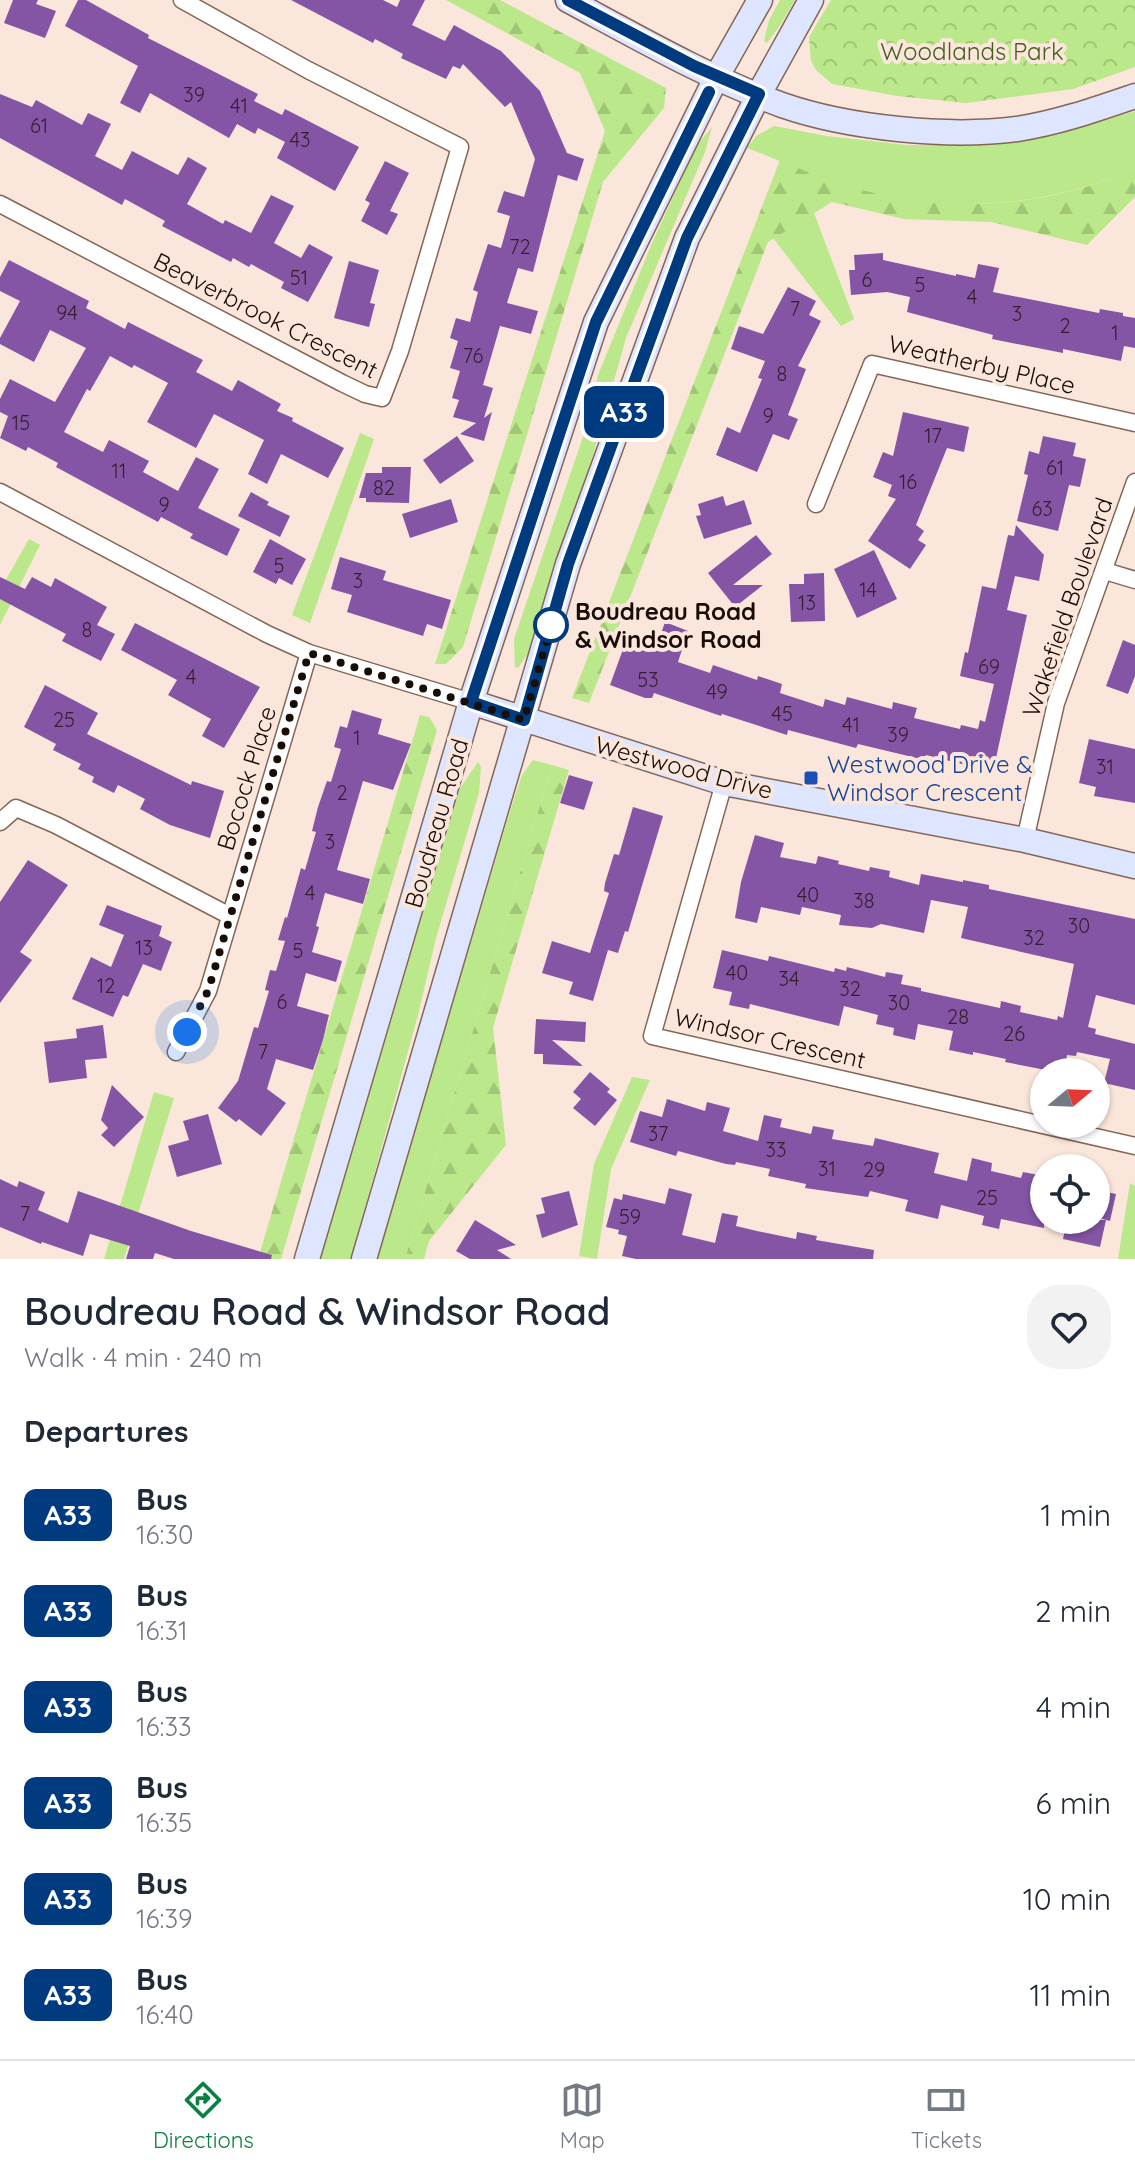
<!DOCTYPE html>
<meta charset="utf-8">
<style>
:root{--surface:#fff;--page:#f2f2f3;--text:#1f2937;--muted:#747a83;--line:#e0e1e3;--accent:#0b8043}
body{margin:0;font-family:Quicksand,sans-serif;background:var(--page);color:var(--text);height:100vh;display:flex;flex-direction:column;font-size:30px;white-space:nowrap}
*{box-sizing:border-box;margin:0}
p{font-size:26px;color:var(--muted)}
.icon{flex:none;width:44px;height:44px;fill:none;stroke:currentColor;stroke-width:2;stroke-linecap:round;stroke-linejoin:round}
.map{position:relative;height:1259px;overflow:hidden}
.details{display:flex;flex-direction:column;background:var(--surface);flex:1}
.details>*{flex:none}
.badge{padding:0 16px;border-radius:12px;font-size:28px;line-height:52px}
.needle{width:52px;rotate:71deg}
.tools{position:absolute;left:1030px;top:1058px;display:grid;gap:16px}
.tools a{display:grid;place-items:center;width:80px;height:80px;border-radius:50%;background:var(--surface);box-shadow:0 2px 6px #0004;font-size:40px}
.you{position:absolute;width:40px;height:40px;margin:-20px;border:6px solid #fff;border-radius:50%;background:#1a73e8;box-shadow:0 0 0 12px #1a73e833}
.map>.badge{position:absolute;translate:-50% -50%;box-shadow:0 0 0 4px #fff}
h2{padding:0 24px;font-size:30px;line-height:72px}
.round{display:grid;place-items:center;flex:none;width:84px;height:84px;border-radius:32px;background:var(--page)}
.overview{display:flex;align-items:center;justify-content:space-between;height:136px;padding:0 24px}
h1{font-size:38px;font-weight:600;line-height:60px}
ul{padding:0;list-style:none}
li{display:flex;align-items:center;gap:24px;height:96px;padding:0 24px}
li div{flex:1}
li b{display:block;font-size:30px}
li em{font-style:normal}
li .badge{min-width:88px;font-weight:700;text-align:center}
.tabs{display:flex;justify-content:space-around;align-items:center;height:112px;border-top:2px solid var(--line);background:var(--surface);font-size:22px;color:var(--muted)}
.tabs a{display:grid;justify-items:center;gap:4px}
.tabs .current{color:var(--accent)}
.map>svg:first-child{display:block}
</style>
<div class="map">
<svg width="1135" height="1259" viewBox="0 0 1135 1259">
<defs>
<pattern id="forest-firs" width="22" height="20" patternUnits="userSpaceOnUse" patternTransform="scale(2)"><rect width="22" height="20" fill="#bbe88b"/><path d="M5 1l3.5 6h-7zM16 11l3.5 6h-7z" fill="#a0c676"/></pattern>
<pattern id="park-crowns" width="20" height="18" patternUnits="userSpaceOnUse" patternTransform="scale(2)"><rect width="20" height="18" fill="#bbe88b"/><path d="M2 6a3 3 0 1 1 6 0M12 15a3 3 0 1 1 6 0" fill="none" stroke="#a0c676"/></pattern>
</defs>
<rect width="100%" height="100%" fill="#fbe6db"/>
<path fill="#bbe88b" d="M 780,0 L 795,0 L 781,24 L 767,43 L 764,41 L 769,20 Z
M 1135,111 L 1135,169 C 1046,207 948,215 855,189 C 818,179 783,161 747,148 L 756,136 L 774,126 L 827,136 L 907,145 L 971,145 L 1062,133 Z
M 712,127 L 705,152 L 626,338 L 593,455 L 531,649 L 518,668 L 515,667 L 514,639 L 585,431 L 598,375 L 652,243 L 697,145 Z
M 814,213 L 854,319 L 841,326 L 773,238 Z
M 360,433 L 374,439 L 310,623 L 292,615 Z
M 29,539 L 40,545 L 0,625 L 0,590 Z
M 533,760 L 552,765 L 405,1259 L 377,1259 L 511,808 L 522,775 Z
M 478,762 L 481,767 L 479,793 L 436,938 L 418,1015 L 351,1259 L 321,1259 L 460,788 Z
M 632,1077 L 650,1080 L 611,1169 L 597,1259 L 579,1256 L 594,1164 Z
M 154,1092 L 174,1098 L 124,1259 L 104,1259 Z
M 1130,1183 L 1135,1186 L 1135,1259 L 1118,1259 Z"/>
<path fill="url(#forest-firs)" d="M 446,0 L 500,0 L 666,88 L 664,108 L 603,182 L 463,647 L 446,664 L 435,664 L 605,131 L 580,73 Z
M 780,160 C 896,214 1016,220 1135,169 L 1135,197 L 1087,245 L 991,222 L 904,219 L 832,202 L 768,242 L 589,703 L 572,698 Z
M 420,715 L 429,717 L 437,730 L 281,1259 L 258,1259 Z
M 552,765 L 569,770 L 493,1028 L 506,1145 L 429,1241 L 424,1259 L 405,1259 Z"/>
<path fill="url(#park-crowns)" d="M 831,0 L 1135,0 L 1135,67 L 1073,89 L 966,103 L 897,96 L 832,84 L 816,70 L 811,61 L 809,37 Z"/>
<path fill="#8555a5" d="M 13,0 L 38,0 L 36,4 L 56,11 L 45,38 L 4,23 Z
M 78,0 L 86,0 L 149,35 L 148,38 L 258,94 L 254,101 L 282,115 L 285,109 L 359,147 L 335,191 L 277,158 L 285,142 L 258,128 L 255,134 L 237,124 L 229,138 L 150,93 L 140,113 L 120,103 L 138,66 L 65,26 Z
M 291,0 L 383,0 L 397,7 L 400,0 L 425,0 L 412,25 L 445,41 L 454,25 L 501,51 L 540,91 L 567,153 L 584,159 L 577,181 L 558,175 L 533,272 L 518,268 L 507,303 L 538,311 L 531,334 L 500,326 L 483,385 L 493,388 L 484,418 L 492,412 L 484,441 L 460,434 L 476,423 L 453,417 L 459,400 L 452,398 L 460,371 L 450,368 L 458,341 L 450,338 L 456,318 L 470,322 L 478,292 L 473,290 L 488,244 L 501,248 L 510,216 L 497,212 L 504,191 L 524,197 L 535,159 L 511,102 L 505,107 L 463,64 L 460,69 L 453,66 L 446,79 L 401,58 L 403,54 L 375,39 L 373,43 Z
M 0,94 L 32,107 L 36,100 L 82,125 L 88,113 L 111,124 L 95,156 L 122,170 L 132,151 L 178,175 L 188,157 L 207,168 L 187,204 L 223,224 L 225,220 L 251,233 L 271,195 L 294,206 L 274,243 L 301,258 L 309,244 L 333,257 L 308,302 L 281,288 L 284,282 L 251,264 L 249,267 L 233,258 L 231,262 L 162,226 L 165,221 L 125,199 L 122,205 L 0,138 Z
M 385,161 L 409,173 L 390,211 L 398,214 L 387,235 L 361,221 L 370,203 L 365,200 Z
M 883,253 L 883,260 L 956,276 L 956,274 L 975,278 L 978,264 L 999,268 L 993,292 L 1099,313 L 1100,309 L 1123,313 L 1123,316 L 1135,318 L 1135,348 L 1124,346 L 1121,361 L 1063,349 L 1063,353 L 992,339 L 993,335 L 907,312 L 910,297 L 887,292 L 851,295 L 849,270 L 855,270 L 854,255 Z
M 9,260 L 89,301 L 86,308 L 125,329 L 128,322 L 203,360 L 196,372 L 232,391 L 238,380 L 281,404 L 277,411 L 293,418 L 292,421 L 344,448 L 328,478 L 281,454 L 267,484 L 248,474 L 264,440 L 214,414 L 196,448 L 147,422 L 168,383 L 134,365 L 132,368 L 110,356 L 90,391 L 87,389 L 64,432 L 103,452 L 109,440 L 149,461 L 143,472 L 178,491 L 196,457 L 219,469 L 198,508 L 240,529 L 227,556 L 190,538 L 193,534 L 161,517 L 158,522 L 56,467 L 58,463 L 28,447 L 26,451 L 0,438 L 8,416 L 0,412 L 0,399 L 10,379 L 55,402 L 86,348 L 50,330 L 34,362 L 0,344 L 0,338 L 20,301 L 0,291 L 0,277 Z
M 349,261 L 379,270 L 370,303 L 375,304 L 369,327 L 334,318 Z
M 788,287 L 816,301 L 809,315 L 821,321 L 798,366 L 806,369 L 788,415 L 798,419 L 789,440 L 773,434 L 757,472 L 716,455 L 727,427 L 740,433 L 762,379 L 758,378 L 765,361 L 731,349 L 739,326 L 763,334 Z
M 903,412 L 969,427 L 964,452 L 947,448 L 916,525 L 924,531 L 918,540 L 926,545 L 910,569 L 868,541 L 896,499 L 888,496 L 892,485 L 873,477 L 883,452 L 893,456 Z
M 457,436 L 474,461 L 440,484 L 423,460 Z
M 1043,436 L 1076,443 L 1073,456 L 1086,459 L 1080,487 L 1069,485 L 1058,531 L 1017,521 L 1028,475 L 1024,474 L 1029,451 L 1039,454 Z
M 382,467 L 411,467 L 409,503 L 366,502 L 366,498 L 359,498 L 366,473 L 382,473 Z
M 251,492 L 269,502 L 267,505 L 290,516 L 280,537 L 238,516 Z
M 723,496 L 726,506 L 744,500 L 752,524 L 704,539 L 696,516 L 701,515 L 698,504 Z
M 451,499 L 458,522 L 410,538 L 402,514 Z
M 1016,525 L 1044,555 L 1039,581 L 1015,576 L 1007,610 L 1027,615 L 993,772 L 926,755 L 925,760 L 858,744 L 856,748 L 788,730 L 787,735 L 722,714 L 721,716 L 654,693 L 652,698 L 645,698 L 610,685 L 626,641 L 655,651 L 665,622 L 688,631 L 678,662 L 710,673 L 713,665 L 757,680 L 758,676 L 782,684 L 780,693 L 823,707 L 825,699 L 845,705 L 847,697 L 892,709 L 893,702 L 917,708 L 914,718 L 960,729 L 961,725 L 978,729 L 980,720 L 985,722 L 994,684 L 960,676 L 965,652 L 968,653 L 982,586 L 996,589 L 1008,535 L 1014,536 Z
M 756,535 L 772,554 L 733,585 L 763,585 L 735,607 L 708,573 Z
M 270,539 L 306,559 L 292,585 L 279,578 L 276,584 L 253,572 Z
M 874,550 L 897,599 L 857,618 L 834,569 Z
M 340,557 L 386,571 L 383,580 L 451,600 L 442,629 L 427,624 L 423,636 L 347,612 L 352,595 L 331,589 Z
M 824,573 L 825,621 L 791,622 L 789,584 L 804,584 L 804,574 Z
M 0,577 L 25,589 L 32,577 L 51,587 L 55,578 L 107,607 L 97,625 L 115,634 L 101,661 L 62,641 L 66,634 L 0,599 Z
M 135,623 L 260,687 L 224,748 L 202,736 L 211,719 L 168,695 L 177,680 L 121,650 Z
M 1123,640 L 1135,645 L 1135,676 L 1128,694 L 1106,686 Z
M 45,685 L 98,713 L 87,734 L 191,785 L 192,781 L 224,791 L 210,838 L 170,825 L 140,809 L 145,799 L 118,785 L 114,793 L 92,782 L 94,777 L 78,769 L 81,764 L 53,750 L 56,744 L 24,727 Z
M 352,710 L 382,719 L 378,734 L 411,744 L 393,790 L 363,781 L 337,870 L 370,879 L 363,904 L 325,893 L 316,926 L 319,927 L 312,952 L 342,961 L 336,982 L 306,973 L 297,1006 L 329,1015 L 323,1040 L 313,1070 L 276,1059 L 267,1089 L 286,1103 L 261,1136 L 239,1119 L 236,1122 L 218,1108 L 238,1081 L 254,1027 L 258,1028 L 269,991 L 265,990 L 270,970 L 276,971 L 285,941 L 278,940 L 285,917 L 287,918 L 301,868 L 305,870 L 316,832 L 312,831 L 318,807 L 327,781 L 331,782 L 341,749 L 334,747 L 340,726 L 347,728 Z
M 1089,739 L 1135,749 L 1135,803 L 1094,796 L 1096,787 L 1079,783 Z
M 569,775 L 593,782 L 584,810 L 560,803 Z
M 633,807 L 663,816 L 628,932 L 625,931 L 618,953 L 608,950 L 593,1001 L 569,994 L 573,982 L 542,973 L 552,941 L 590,953 L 609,893 L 604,891 L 605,883 L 614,854 L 619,855 Z
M 755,835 L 784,843 L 780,857 L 816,864 L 818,856 L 839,861 L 838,864 L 869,871 L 870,867 L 890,871 L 889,877 L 919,885 L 921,874 L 963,882 L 963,880 L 989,885 L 989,889 L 1135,919 L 1135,1005 L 1096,995 L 1088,1027 L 1096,1029 L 1095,1034 L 1135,1044 L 1135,1090 L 1104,1083 L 1110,1059 L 1077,1052 L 1076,1056 L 1067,1055 L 1064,1072 L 1056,1072 L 1005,1062 L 1006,1059 L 973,1052 L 973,1055 L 949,1050 L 953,1031 L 918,1024 L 915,1040 L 893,1035 L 894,1028 L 876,1024 L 878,1015 L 844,1006 L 839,1026 L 750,1004 L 749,1009 L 729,1005 L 732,992 L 713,988 L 722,950 L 768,961 L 769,956 L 834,972 L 835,968 L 846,971 L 847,967 L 885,977 L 886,972 L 903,975 L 901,984 L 921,988 L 921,991 L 1000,1008 L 1001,1001 L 1021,1006 L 1020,1012 L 1057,1020 L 1058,1016 L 1063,1018 L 1074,964 L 961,938 L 968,907 L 931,900 L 924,933 L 881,924 L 872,928 L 839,925 L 841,915 L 802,907 L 800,915 L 761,907 L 757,923 L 735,918 L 741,882 Z
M 28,860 L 68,885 L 20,952 L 32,960 L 0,1003 L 0,902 Z
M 107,905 L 162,926 L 159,936 L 172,942 L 161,971 L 143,964 L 128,997 L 123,995 L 113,1017 L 72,999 L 91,957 L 111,967 L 124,935 L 99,925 Z
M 536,1019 L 586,1022 L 585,1042 L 552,1040 L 583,1066 L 543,1064 L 543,1054 L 534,1054 Z
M 103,1025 L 107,1058 L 85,1060 L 87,1078 L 49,1083 L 44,1042 L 77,1038 L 76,1029 Z
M 590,1072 L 610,1089 L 607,1092 L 617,1100 L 595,1126 L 573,1108 L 581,1099 L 573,1092 Z
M 112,1085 L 144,1117 L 114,1147 L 101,1135 L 108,1128 L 101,1120 Z
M 667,1099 L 705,1111 L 707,1102 L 730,1108 L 723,1131 L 758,1141 L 764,1115 L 782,1119 L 780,1127 L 811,1134 L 813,1126 L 834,1130 L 832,1139 L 873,1146 L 875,1138 L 939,1153 L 934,1173 L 967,1181 L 972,1158 L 992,1163 L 991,1171 L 1021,1178 L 1023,1172 L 1044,1176 L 1044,1228 L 1001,1219 L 999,1229 L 982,1225 L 984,1216 L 941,1205 L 938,1219 L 905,1211 L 908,1200 L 870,1191 L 868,1197 L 805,1188 L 806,1184 L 768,1176 L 770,1169 L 736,1162 L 735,1165 L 726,1164 L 678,1151 L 676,1156 L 630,1142 L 640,1111 L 662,1117 Z
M 208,1114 L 222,1164 L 177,1177 L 168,1146 L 189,1140 L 183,1121 Z
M 0,1179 L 17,1187 L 19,1181 L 45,1192 L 38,1210 L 68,1223 L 78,1191 L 191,1231 L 272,1255 L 271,1259 L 174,1259 L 155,1253 L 153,1259 L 126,1259 L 130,1246 L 90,1234 L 83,1256 L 42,1242 L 41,1244 L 0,1227 Z
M 669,1188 L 692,1194 L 682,1235 L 715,1243 L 722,1213 L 738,1216 L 736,1226 L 757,1231 L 796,1239 L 797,1232 L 817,1236 L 816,1240 L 874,1250 L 873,1259 L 636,1259 L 622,1256 L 627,1236 L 618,1234 L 619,1230 L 606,1227 L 614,1198 L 622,1200 L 623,1194 L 665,1204 Z
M 1096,1190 L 1116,1194 L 1110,1221 L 1096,1217 Z
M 569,1191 L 578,1225 L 542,1238 L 536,1215 L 545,1213 L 541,1198 Z
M 475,1220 L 516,1245 L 497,1250 L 511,1259 L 470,1259 L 456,1251 Z
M 1067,1220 L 1106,1220 L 1100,1247 L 1063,1239 Z"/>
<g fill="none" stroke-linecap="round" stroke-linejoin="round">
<g stroke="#846657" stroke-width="19">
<path id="street" d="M 0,204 L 342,383 L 365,394 L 382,398 L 400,351 L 460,147 L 308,70 L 182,0
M 0,492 L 267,634 L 309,653 L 471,702
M 816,504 L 872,364 L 1135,423
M 1105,571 L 1135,580
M 724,783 L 652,1036 L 1135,1146
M 0,822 L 16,808 L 56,825 L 230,916
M 1025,840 L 1056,703 L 1135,482
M 176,1052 L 208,991 L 309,653"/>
</g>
<g stroke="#846657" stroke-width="27">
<path id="secondary" d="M 568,0 C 637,37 708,78 782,105 C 848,128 948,138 1017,129 C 1057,123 1097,109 1135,96
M 471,702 L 724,783 L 1025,840 L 1135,866
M 307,1259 L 471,702 L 596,322 L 717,76 L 760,0
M 364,1259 L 568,564 L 687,238 L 759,94 L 811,0"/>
</g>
<use href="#street" stroke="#fff" stroke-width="16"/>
<use href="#secondary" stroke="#dde5ff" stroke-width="24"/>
</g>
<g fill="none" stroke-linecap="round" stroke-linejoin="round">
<g stroke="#fff" stroke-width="18">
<path id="line" d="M 568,0 L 694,66 L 759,94 L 687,238 L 568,564 L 524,720 L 471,702 L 596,322 L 709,92"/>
</g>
<use href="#line" stroke="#003b80" stroke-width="12"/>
<path stroke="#190d08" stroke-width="8" stroke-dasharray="0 14.4" d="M 187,1032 L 208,991 L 309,653 L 524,720 L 554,616 L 551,625"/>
</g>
<circle fill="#fff" stroke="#003b80" stroke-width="4" cx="551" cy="625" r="16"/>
<rect fill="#1a4fb4" stroke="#fbe6db" stroke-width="3" x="803" y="770" width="16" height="16" rx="4"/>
<g text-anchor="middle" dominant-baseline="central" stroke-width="8" stroke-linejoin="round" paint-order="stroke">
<g font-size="20" fill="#341f2f">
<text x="194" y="94">39</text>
<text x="239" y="105">41</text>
<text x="39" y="125">61</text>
<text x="300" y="139">43</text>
<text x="520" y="246">72</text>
<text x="299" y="277">51</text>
<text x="867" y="279">6</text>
<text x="920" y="284">5</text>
<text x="972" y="296">4</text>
<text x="795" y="308">7</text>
<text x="67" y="312">94</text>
<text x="1017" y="313">3</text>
<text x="1065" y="325">2</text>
<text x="1115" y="332">1</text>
<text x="473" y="355">76</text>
<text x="782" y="373">8</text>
<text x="768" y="415">9</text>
<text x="21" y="422">15</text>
<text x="933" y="435">17</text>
<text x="1055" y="467">61</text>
<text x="119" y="470">11</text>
<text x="908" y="481">16</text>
<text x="384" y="487">82</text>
<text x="164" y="504">9</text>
<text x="1042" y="508">63</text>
<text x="279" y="565">5</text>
<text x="358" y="580">3</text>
<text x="868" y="589">14</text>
<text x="807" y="602">13</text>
<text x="87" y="629">8</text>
<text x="989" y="666">69</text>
<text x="191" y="676">4</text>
<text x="648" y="679">53</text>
<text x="717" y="691">49</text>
<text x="782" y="713">45</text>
<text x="64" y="719">25</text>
<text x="851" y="724">41</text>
<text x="898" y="734">39</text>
<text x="357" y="737">1</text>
<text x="1105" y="766">31</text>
<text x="342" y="792">2</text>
<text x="330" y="841">3</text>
<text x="310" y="892">4</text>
<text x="808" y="894">40</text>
<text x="864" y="900">38</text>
<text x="1079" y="925">30</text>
<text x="1034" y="937">32</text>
<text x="144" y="947">13</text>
<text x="298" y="950">5</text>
<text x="737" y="972">40</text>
<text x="789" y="978">34</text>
<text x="106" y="985">12</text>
<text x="850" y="988">32</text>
<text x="282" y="1001">6</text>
<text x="899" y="1002">30</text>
<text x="958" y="1016">28</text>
<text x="1014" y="1033">26</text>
<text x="263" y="1051">7</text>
<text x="658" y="1133">37</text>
<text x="776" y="1149">33</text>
<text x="827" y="1168">31</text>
<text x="874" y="1169">29</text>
<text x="987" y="1197">25</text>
<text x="25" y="1213">7</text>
<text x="630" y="1216">59</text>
</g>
<g font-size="24" fill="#446021" stroke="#fbe6db">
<text x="972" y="51">Woodlands Park</text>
</g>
<g font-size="24" fill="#190d08" stroke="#fbe6db">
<text transform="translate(266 315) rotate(27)">Beaverbrook Crescent</text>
<text transform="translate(982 364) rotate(13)">Weatherby Place</text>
<text transform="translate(1067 607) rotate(-71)">Wakefield Boulevard</text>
<text transform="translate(684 767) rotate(15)">Westwood Drive</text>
<text transform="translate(246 778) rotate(-73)">Bocock Place</text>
<text transform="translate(436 823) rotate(-74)">Boudreau Road</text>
<text transform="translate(770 1038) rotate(13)">Windsor Crescent</text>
</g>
<g font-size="24" font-weight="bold" fill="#190d08" stroke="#fbe6db" text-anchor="start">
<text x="575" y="611">Boudreau Road<tspan x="575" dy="28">&amp; Windsor Road</tspan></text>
</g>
<g font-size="24" fill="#164399" stroke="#fbe6db" text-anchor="start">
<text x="827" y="764">Westwood Drive &amp;<tspan x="827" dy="28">Windsor Crescent</tspan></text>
</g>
</g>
</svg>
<div class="tools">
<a><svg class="needle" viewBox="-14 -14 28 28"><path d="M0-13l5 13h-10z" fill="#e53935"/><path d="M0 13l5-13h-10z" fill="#747a83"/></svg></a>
<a><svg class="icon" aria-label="locate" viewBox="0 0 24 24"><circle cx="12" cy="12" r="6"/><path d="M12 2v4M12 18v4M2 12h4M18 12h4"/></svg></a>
</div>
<div class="you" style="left:187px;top:1032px"></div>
<b class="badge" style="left:624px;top:412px;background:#003b80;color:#fff">A33</b>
</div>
<section class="details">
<div class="overview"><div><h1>Boudreau Road &amp; Windsor Road</h1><p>Walk · 4 min · 240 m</p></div><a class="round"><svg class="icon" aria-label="heart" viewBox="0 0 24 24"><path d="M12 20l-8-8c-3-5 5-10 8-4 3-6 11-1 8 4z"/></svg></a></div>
<h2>Departures</h2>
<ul>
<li><span class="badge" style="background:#003b80;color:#fff">A33</span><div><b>Bus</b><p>16:30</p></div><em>1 min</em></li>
<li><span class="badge" style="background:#003b80;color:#fff">A33</span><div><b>Bus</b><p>16:31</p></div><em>2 min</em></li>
<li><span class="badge" style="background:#003b80;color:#fff">A33</span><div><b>Bus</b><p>16:33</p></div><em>4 min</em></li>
<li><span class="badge" style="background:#003b80;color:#fff">A33</span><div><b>Bus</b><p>16:35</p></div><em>6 min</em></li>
<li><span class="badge" style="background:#003b80;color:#fff">A33</span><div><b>Bus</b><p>16:39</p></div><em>10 min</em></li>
<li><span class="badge" style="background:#003b80;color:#fff">A33</span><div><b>Bus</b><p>16:40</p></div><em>11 min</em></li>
</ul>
</section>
<nav class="tabs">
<a class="current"><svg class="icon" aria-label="directions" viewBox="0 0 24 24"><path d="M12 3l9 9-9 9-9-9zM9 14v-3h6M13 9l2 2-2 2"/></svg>Directions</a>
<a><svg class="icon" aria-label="map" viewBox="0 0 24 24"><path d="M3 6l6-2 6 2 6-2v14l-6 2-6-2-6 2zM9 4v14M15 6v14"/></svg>Map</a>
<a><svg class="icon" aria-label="tickets" viewBox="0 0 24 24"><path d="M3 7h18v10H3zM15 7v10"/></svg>Tickets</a>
</nav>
